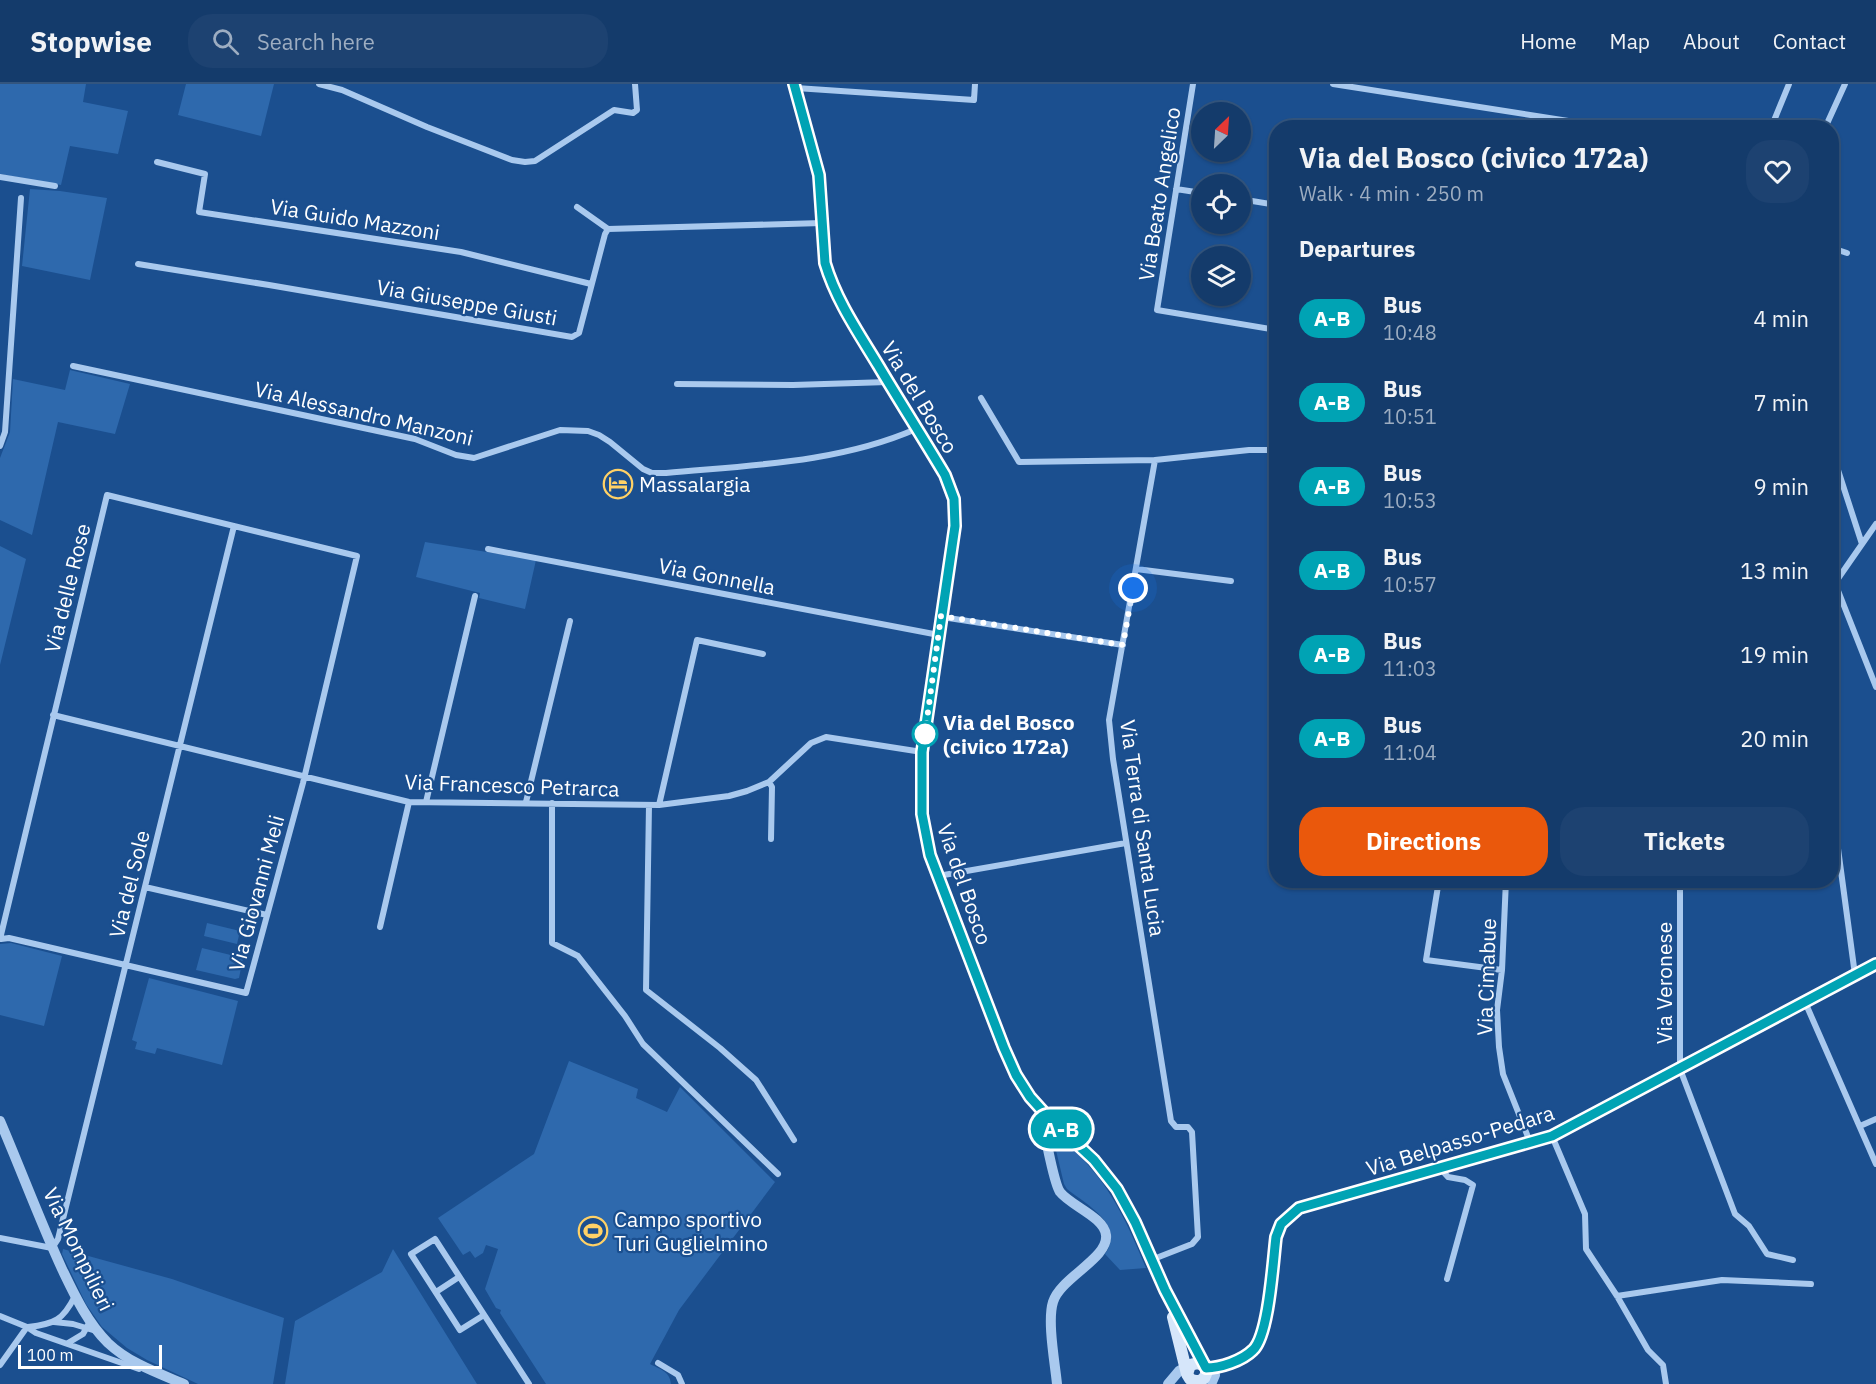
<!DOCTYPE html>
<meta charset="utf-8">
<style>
:root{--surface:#143b6b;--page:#1d4271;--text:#f1f3f6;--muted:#9dadc1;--line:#33557e;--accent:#ea580c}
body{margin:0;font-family:"IBM Plex Sans",sans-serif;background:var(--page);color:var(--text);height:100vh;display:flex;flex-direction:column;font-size:22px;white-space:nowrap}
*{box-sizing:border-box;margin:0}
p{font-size:20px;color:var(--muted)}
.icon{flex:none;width:33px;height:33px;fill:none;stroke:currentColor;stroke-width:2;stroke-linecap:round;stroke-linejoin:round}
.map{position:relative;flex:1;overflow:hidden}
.drawer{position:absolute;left:1269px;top:36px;width:570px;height:768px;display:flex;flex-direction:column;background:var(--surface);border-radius:24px;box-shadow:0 2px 4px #0004,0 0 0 2px var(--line)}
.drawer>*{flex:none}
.badge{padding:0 12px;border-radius:20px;font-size:21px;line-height:39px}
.needle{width:39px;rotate:25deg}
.controls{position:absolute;left:1191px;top:18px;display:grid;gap:12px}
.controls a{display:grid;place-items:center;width:60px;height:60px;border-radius:50%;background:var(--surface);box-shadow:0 2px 4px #0004,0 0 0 2px var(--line);font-size:30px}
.scale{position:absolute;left:18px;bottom:15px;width:144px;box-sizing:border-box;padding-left:6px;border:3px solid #fff;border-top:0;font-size:16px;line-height:21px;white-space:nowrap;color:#fff;-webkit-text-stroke:4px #1b4f8f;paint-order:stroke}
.you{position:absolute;width:30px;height:30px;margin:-15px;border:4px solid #fff;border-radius:50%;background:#1a73e8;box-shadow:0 0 0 9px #1a73e833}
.map>.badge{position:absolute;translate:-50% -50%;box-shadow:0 0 0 3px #fff}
h2{padding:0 30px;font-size:22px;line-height:54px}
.round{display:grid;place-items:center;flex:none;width:63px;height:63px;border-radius:24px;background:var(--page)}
.headline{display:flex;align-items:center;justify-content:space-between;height:102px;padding:0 30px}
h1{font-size:28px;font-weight:700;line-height:45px}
.button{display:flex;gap:12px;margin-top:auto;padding:12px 30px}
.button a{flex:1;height:69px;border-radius:24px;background:var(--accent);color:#fff;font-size:24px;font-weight:700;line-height:69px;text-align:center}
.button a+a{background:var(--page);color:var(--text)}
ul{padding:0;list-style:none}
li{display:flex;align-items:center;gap:18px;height:84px;padding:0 30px}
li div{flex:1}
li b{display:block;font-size:22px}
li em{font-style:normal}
li .badge{min-width:66px;font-weight:700;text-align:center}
header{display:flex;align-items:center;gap:36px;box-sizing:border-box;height:84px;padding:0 30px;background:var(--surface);border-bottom:2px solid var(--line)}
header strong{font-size:28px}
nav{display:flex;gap:33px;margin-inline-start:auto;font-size:21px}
.search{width:420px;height:54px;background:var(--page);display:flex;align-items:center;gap:15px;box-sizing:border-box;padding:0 21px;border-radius:24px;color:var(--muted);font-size:22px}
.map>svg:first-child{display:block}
</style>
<header>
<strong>Stopwise</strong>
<div class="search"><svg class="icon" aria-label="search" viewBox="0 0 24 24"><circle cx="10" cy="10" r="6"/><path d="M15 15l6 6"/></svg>Search here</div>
<nav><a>Home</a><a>Map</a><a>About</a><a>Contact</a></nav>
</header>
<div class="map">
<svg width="1876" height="1300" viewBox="0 0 1876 1300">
<rect width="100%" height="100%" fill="#1b4f8f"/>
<path fill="#2e69ad" d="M 0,0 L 86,0 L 83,18 L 128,27 L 118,70 L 70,62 L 61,101 L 0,90 Z
M 186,0 L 274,0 L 261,52 L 178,31 Z
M 30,105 L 60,107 L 107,114 L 90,196 L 22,182 Z
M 70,286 L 130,300 L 115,350 L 58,338 L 32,451 L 0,436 L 0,374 L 10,348 L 13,295 L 65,306 Z
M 425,458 L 536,476 L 525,525 L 479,514 L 480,509 L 416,493 Z
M 0,462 L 26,475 L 0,581 Z
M 207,839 L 240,847 L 237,860 L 204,852 Z
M 11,859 L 62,872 L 44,942 L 0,931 L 0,860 Z
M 202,864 L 243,874 L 239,894 L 235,895 L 196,886 Z
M 149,894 L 238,917 L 222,981 L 157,964 L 155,970 L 135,965 L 137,958 L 132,956 Z
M 569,977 L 638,1005 L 636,1014 L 667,1028 L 680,1003 L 775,1098 L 679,1226 L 650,1280 C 659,1285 670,1287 671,1300 L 546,1300 L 500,1229 L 501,1226 L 496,1224 L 485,1205 L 498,1165 L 486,1161 L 483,1169 L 475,1174 L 470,1167 L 463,1171 L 438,1134 L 534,1070 Z
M 1059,1054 C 1067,1057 1073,1065 1080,1072 C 1114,1108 1127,1139 1146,1184 L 1120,1186 L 1105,1170 C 1126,1141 1087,1121 1067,1105 L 1064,1100 L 1054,1058 Z
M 63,1165 L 172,1195 L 284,1234 L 273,1300 L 198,1300 L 147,1276 L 127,1264 L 102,1243 L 86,1220 L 62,1170 Z
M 393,1165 L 477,1300 L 285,1300 L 295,1237 L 382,1188 Z"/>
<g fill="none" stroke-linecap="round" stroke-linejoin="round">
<path stroke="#a9c9ee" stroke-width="6" d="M 319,0 L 342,6 L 427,43 L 512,76 L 525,78 L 535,77 L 614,26 L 633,29 L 637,26 L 635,0
M 1193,0 L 1157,226 L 1276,246
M 1333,0 L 1613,44
M 796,4 L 974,16 L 975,0
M 1771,44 L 1789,0
M 1825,44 L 1845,0
M 157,78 L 205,90 L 199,128 L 461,168 L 591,200
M 0,93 L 55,102
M 1176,105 L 1202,109
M 1240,115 L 1276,121
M 577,123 L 608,145
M 1832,164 L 1847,169
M 138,180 L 269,201 L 572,253 L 579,249 L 605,150 L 608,145 L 822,139
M 73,282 L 415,355 L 456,371 L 474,374 L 560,346 L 588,347 L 599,351 L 610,358 L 643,385 L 652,389 L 666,389 C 751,381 838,379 916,345
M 677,300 L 793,301 L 888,298
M 981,314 L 1019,378 L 1155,376 L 1109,636 L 1113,675 L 1171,1037 L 1176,1043 L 1188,1043 L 1192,1048 L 1198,1153 L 1192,1160 L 1151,1176
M 0,362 L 5,348 L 21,114
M 1832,374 L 1837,383 L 1862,460
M 1155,376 L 1249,366 L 1276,366
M 1876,440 L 1835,499 L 1876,603
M 488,465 L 939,551
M 1136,485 L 1231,497
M 942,533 L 1123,561
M 53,631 L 409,718 L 659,721 L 729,712 L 747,707 L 769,698 L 811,659 L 826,653 L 922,668
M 769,698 L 772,703 L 771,755
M 426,718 L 475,512
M 526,718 L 570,537
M 552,719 L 552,859 L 578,872 L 625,932 L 643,960 L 778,1090
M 1832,720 L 1855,891
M 649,721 L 646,906 L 720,964 L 756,996 L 794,1056
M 659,721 L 697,556 L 763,570
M 938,792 L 1126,759
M 1439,796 L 1426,876 L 1502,886
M 1506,796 L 1502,886 L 1497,926 L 1499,963 L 1503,990 L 1530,1058
M 1680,796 L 1680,985 L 1735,1130 L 1749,1142 L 1767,1170 L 1793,1176
M 145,803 L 267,831
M 380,843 L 409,718
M 0,855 L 107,411 L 357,472 L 303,699 L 246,909 L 9,854 L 1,855
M 1805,918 L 1876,1080
M 1860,1042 L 1876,1035
M 1552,1052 L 1585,1130 L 1586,1165 L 1617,1212 L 1648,1266 L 1663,1281 L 1666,1300
M 1440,1084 L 1448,1093 L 1465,1096 L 1473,1101 L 1447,1195
M 0,1154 L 52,1164 L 58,1155 L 234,442
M 436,1208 L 459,1193
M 1617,1212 L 1722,1196 L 1811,1200
M 484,1231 L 460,1246 L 411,1170 L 435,1155 L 529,1300
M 0,1232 L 27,1243 L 36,1249 L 139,1285
M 54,1238 L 73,1240 L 96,1247
M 28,1243 C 55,1240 63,1236 75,1212
M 68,1259 L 83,1250 L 88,1241
M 658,1279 L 678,1291 L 682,1300
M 0,1281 L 27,1243"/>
<path stroke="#a9c9ee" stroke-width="10" d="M 1048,1033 C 1047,1036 1046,1038 1045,1042 C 1044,1051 1055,1101 1060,1108 C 1071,1122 1104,1133 1106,1151 C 1109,1174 1060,1194 1053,1218 C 1047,1237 1055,1279 1057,1300
M 0,1037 C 21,1086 40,1137 62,1185 C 75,1212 87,1238 108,1259 C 129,1279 158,1289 184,1300
M 1206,1284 C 1223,1284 1249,1274 1258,1259 C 1269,1239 1272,1178 1276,1153 L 1281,1140 L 1299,1124 L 1552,1052 L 1876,880
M 1212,1298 L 1215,1291
M 1168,1300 L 1179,1287 L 1190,1281"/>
<path stroke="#d6e6fa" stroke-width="12" d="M 794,0 L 819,91 L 825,179 C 836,216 858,248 878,281 C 900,318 923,355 945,391 L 954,415 L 955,442 L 922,668 L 922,730 L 930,771 L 1004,964 L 1016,991 L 1030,1013 L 1048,1033 L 1094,1076 L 1117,1105 L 1135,1138 L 1165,1206 L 1206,1284 L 1206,1290 C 1204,1297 1197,1299 1190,1295 L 1187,1290 L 1190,1281 L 1198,1279 L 1204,1282
M 1173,1233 L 1187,1290"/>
</g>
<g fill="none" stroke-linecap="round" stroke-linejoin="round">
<g stroke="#fff" stroke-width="14">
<path id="line" d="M 794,0 L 819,91 L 825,179 C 836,216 858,248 878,281 C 900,318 923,354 945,391 L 954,415 L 955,442 L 922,668 L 922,730 L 930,771 L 1004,964 L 1016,991 L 1030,1013 L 1048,1033 L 1094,1076 L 1117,1105 L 1135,1138 L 1165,1206 L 1206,1284 C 1220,1284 1242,1277 1253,1266 C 1269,1251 1273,1177 1276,1153 L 1281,1140 L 1299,1124 L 1552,1052 L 1876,880"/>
</g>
<use href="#line" stroke="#00a3b4" stroke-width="9"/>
<path stroke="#fff" stroke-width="6" stroke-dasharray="0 10.8" d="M 925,650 L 941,532 L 1123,561 L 1133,504"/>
</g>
<defs>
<g id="hotel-ring" transform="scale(1.5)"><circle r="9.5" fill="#1b4f8f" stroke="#ffd166" stroke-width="1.5"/><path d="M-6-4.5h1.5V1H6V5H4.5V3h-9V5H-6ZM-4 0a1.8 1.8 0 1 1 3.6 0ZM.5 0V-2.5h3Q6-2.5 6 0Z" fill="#ffd166"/></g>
<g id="stadium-ring" transform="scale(1.5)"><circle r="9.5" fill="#1b4f8f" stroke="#ffd166" stroke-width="1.5"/><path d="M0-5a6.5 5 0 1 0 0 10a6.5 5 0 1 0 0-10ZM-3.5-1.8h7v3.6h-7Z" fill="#ffd166"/></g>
</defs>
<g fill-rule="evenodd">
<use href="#hotel-ring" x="618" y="400"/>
<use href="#stadium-ring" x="593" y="1147"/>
</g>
<circle fill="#fff" stroke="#00a3b4" stroke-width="3" cx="925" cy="650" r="12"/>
<g text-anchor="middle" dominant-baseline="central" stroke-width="4.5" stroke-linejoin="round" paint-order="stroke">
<g font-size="21" fill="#fff" stroke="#1b4f8f">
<text transform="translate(1159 110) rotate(-81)">Via Beato Angelico</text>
<text transform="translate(355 135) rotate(9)">Via Guido Mazzoni</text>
<text transform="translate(467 218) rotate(10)">Via Giuseppe Giusti</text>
<text transform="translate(920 313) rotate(59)">Via del Bosco</text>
<text transform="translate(364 329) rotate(13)">Via Alessandro Manzoni</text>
<text transform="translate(717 492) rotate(11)">Via Gonnella</text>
<text transform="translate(67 504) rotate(-76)">Via delle Rose</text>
<text transform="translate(512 701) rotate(2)">Via Francesco Petrarca</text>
<text transform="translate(1143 744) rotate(82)">Via Terra di Santa Lucia</text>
<text transform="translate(129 800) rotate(-76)">Via del Sole</text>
<text transform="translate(965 800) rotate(71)">Via del Bosco</text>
<text transform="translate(256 809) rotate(-75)">Via Giovanni Meli</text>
<text transform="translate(1486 893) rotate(-88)">Via Cimabue</text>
<text transform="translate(1664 899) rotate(-90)">Via Veronese</text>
<text transform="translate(1460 1056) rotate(-17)">Via Belpasso-Pedara</text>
<text transform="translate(79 1165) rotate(64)">Via Mompilieri</text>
</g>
<g font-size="21" fill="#fff" stroke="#1b4f8f" text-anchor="start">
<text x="639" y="400">Massalargia</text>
<text x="614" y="1135">Campo sportivo<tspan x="614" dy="24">Turi Guglielmino</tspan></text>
</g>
<g font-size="21" font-weight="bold" fill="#fff" stroke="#1b4f8f" text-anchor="start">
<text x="943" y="638">Via del Bosco<tspan x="943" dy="24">(civico 172a)</tspan></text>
</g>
</g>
</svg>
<div class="controls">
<a><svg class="needle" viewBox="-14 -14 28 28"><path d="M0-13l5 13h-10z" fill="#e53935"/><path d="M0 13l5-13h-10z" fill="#9dadc1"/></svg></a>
<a><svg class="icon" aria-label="locate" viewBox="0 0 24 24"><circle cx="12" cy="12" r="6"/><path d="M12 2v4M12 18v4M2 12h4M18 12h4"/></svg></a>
<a><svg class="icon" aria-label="layers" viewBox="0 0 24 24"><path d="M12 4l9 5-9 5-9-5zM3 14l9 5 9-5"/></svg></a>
</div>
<div class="scale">100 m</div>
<div class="you" style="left:1133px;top:504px"></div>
<b class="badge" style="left:1061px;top:1045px;background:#00a3b4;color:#fff">A-B</b>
<section class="drawer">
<div class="headline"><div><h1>Via del Bosco (civico 172a)</h1><p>Walk · 4 min · 250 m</p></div><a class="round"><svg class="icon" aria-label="heart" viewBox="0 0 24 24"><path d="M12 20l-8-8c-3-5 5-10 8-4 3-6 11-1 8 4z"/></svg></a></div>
<h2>Departures</h2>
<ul>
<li><span class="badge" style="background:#00a3b4;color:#fff">A-B</span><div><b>Bus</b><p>10:48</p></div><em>4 min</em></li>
<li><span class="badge" style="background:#00a3b4;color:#fff">A-B</span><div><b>Bus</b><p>10:51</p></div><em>7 min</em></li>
<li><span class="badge" style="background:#00a3b4;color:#fff">A-B</span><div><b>Bus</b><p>10:53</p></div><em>9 min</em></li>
<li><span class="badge" style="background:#00a3b4;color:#fff">A-B</span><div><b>Bus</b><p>10:57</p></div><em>13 min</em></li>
<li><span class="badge" style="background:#00a3b4;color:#fff">A-B</span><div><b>Bus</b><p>11:03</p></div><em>19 min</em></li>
<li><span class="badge" style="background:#00a3b4;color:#fff">A-B</span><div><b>Bus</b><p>11:04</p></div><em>20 min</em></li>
</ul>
<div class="button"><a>Directions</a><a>Tickets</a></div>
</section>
</div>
